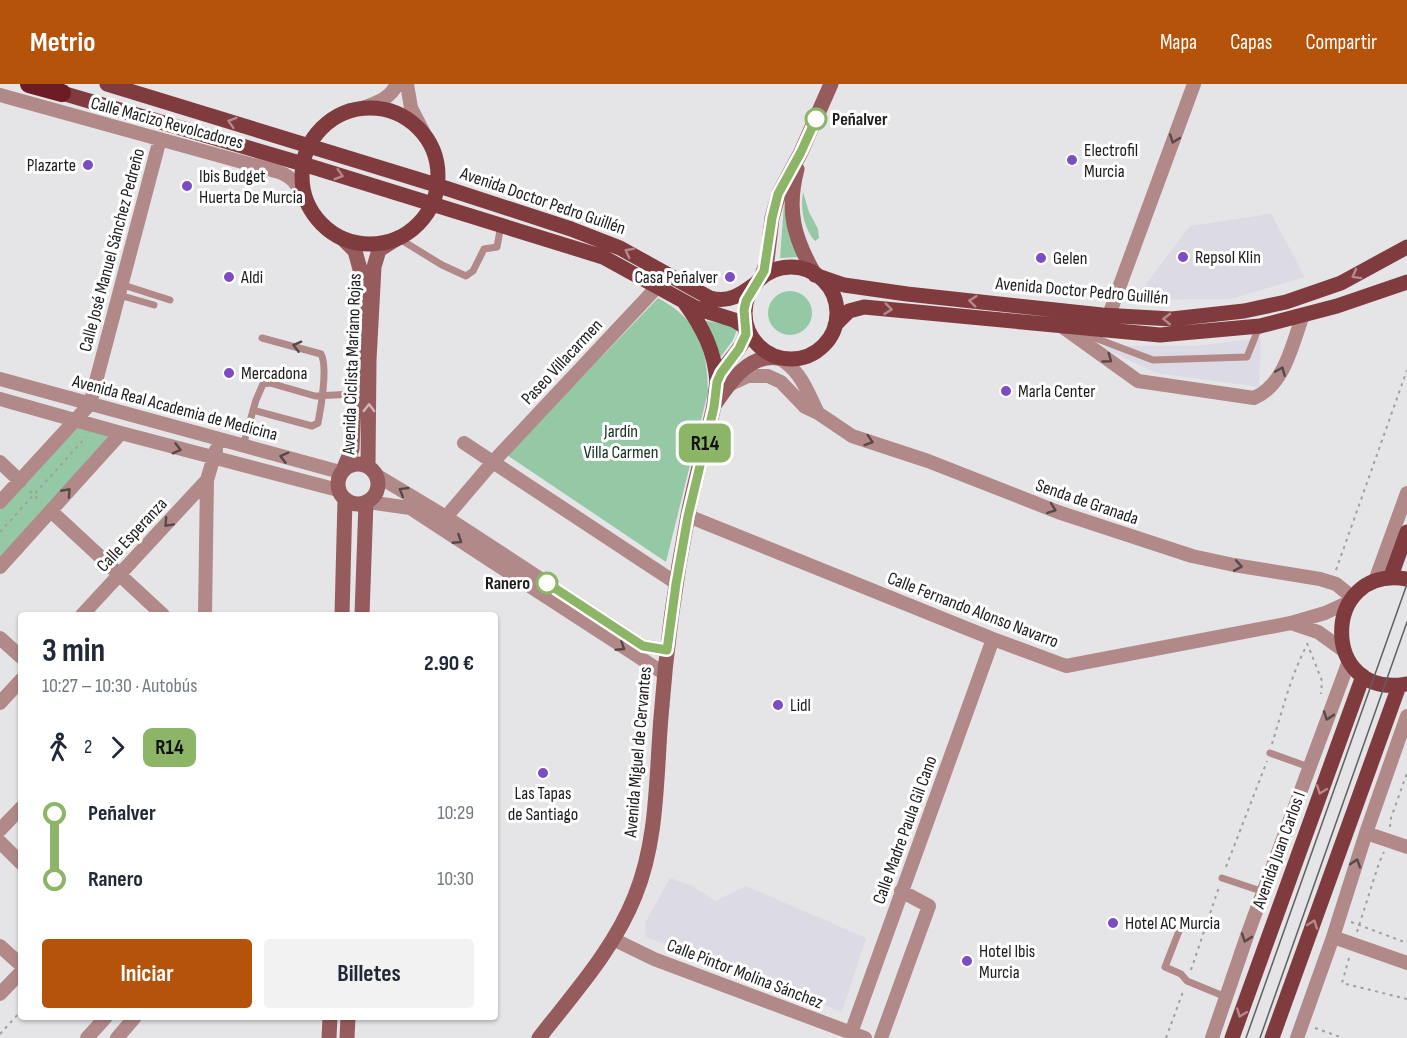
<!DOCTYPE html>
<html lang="es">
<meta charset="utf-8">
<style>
:root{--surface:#fff;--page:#f2f2f3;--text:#1f2937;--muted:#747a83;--accent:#b45309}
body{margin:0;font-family:"Sofia Sans Condensed",sans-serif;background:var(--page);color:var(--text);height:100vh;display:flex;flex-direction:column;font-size:22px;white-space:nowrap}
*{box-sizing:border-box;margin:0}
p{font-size:20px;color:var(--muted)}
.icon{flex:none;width:33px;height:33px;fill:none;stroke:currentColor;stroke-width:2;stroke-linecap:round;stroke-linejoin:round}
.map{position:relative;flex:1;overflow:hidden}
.details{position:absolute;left:18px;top:528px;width:480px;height:408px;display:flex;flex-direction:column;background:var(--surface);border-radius:6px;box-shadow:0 2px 4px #0004}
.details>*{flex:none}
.badge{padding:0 12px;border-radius:9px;font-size:21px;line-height:39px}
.map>.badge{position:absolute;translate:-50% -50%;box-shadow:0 0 0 3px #fff}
.legs{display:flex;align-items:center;gap:9px;height:66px;padding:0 24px;font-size:20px}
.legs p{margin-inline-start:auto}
.headline{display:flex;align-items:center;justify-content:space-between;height:102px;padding:0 24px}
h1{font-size:33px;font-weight:700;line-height:45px}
.cta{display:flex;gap:12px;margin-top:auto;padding:12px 24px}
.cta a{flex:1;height:69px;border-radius:6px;background:var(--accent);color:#fff;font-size:24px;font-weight:700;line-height:69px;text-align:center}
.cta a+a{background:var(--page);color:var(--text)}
ul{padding:0 24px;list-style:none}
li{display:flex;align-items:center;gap:21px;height:66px;font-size:22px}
li i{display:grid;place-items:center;width:9px;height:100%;margin:0 8px;background:currentColor}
li i::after{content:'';width:15px;height:15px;margin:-8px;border:4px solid;border-radius:50%;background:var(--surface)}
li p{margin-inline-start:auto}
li:first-child i{background:linear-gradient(#0000 50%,currentColor 0)}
li:last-child i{background:linear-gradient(currentColor 50%,#0000 0)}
header{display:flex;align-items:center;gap:36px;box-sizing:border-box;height:84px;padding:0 30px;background:var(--accent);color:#fff}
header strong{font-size:28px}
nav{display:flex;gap:33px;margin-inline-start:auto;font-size:21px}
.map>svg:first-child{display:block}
</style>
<header>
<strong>Metrio</strong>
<nav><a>Mapa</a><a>Capas</a><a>Compartir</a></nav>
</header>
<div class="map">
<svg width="1407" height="954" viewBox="0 0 1407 954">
<rect width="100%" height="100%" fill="#e5e5e8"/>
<path fill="#dbdae5" d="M 1271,130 L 1305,193 L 1230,215 L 1134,216 L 1190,142 Z
M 1261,254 L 1259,303 L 1156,289 L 1099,262 L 1195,262 Z
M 670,794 L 692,802 L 715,817 L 746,802 L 866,854 L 842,928 L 646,853 L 645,839 Z"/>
<path fill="#95c8a4" d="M 803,108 L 809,128 L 818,145 L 819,154 L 815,157 C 804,145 800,124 803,108 Z
M 784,120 L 789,151 L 799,173 L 780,174 Z
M768 229a22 22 0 1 1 44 0a22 22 0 1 1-44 0Z
M 658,214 C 699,236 707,263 708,308 L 666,478 L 507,371 Z
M 702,236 L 738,243 L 733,256 L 719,275 Z
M 75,336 L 121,349 L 0,483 L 0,418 Z"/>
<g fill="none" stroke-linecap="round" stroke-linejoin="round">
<path stroke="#a0a0a2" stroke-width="2" stroke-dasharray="3 4.5" stroke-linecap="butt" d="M 30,407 L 41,418
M 0,448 L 86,353
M 1336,486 L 1407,286
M 1307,559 L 1322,597 L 1321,610
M 1272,660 C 1282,627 1291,591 1307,561
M 1390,743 L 1391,734 L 1407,689
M 1226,783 L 1267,677
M 1351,838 L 1407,859
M 1357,848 L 1379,779 L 1384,768
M 1349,874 L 1342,899 L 1407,915
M 1191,886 L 1219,803
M 1315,944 L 1343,954
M 0,950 L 21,927
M 1166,954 L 1184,905"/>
<path stroke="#b28989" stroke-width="7" d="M 398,154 L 442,181 L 466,192 L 473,187 L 484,165 L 497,163 L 501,141
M 120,200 L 170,216
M 119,211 L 154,221
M 1082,249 L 1153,276 L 1247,273 L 1259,243
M 253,326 L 312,342 L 318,339 C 321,324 328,282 321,270 L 262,254
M 243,362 L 256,316 L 263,300 L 270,299 L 315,312 L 354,310
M 1270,669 L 1309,683
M 1222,794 L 1264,808
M 1179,847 L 1165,883 L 1181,890 L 1187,897 L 1226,913"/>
<path stroke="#b28989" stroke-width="14" d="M 407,0 L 411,24 L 427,55
M 0,11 L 279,88 C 296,94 300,106 308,122
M 360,25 C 376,19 389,16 397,0
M 1109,231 L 1194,0
M 1060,241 L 1138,297 L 1254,314 C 1285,301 1292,260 1303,231
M 779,274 C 801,287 807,307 818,329
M 0,295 L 340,388
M 731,300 L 748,292 L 768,292 L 781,298 L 805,323 L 818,329 L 852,352 L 928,377 L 1058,428 L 1192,472 L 1234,481 L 1320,495 L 1336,500 L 1352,513
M 0,315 L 121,349 L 338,406
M 464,359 L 676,499
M 0,378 L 20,397
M 376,391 L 446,433 L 643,562 L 667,566
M 0,418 L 90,320 L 160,55
M 368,418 L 410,424 L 665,590
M 51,427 L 163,531
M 688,432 L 993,555 L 1066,582 L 1291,539 L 1325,529 L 1349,518
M 446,433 L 492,379 L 658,202
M 0,483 L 121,349
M 1375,497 L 1407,409
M 82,531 L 207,396
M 205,531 L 207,396 L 216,366
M 1291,539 L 1318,548 L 1343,566
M 0,554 L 21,573
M 0,619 L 21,596
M 0,746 L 21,724
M 1366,749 L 1407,763
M 0,758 L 21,779
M 1333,853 L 1407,879
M 613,855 L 654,875 L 865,954
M 0,862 L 21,881
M 0,910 L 21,888
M 851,949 L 993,555
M 87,954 L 106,933
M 117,954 L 135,933
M 881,954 L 929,822 L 901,807
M 1212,954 L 1248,849 L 1349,577
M 1297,954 L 1333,853 L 1366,749 L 1407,632"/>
<path stroke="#965c5d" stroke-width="15" d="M 797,85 C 786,127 794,154 815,191
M 343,155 L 355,167 L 360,185 L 352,365 L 344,384
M 761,194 L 767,177 L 772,134 L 779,109 L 801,68 L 831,0
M 715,320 C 730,298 749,269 779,274
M338 400a20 20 0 1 1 40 0a20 20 0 1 1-40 0Z
M 368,382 L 369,276 L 374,183 L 379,166 L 398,154
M 342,531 L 345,416
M 362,531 L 366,418
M 329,954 L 330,933
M 347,954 L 348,933
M 539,954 C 574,909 614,865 635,812 C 658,756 656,693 661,633 C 666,565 675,498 688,431 C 695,396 705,361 713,326 C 715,317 715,307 717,299 C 722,278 745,267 747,244"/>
<path stroke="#803b3f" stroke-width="15" d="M 107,0 L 433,100 L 571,145 L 620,164 L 710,214 C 729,219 740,211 755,200
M 62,9 L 303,80 L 603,173 L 696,224 L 734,236 L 747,244
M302 92a68 68 0 1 1 136 0a68 68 0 1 1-136 0Z
M745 229a46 46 0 1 1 92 0a46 46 0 1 1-92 0Z
M 815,191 L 844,201 L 907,210 L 1102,231 L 1172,235 L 1244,227 L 1286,218 L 1341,199 L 1407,163
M 685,219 C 703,244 715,267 717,299
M 835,241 L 849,227 L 864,223 L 1160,251 L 1260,242 L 1337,222 L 1407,198
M 1391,492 L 1407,448
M 1406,600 C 1320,616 1320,480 1407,495
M 1232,954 L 1363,592
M 1272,954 L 1399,602"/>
<path stroke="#6b1c25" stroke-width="18" d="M 29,0 L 62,9"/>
<path stroke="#606062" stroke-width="1.5" d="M 1246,954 L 1407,500
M 1260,954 L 1407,538"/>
</g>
<defs><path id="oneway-chevron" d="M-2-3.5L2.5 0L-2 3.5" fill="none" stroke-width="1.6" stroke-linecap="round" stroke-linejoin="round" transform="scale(1.5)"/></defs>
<g stroke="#b3898c">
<use href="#oneway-chevron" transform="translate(232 38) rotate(-163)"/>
<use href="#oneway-chevron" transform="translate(339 91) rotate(17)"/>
<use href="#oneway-chevron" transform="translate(629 168) rotate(-153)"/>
<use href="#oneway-chevron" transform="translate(1356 191) rotate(151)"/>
<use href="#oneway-chevron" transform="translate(973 217) rotate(-174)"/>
<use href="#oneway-chevron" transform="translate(888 225) rotate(6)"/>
<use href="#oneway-chevron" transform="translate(1167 235) rotate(-179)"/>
<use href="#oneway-chevron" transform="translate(1321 706) rotate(110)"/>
<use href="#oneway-chevron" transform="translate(1313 840) rotate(-70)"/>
<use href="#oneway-chevron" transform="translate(1241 929) rotate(110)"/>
</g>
<g stroke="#584848">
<use href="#oneway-chevron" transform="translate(1174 55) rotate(110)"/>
<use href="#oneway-chevron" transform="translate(297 262) rotate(-166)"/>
<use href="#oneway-chevron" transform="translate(1108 275) rotate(36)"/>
<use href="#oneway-chevron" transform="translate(1281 287) rotate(-68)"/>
<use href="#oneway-chevron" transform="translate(869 357) rotate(18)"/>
<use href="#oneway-chevron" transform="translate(177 365) rotate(15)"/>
<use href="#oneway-chevron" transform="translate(284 373) rotate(-165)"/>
<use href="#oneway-chevron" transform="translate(403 407) rotate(-149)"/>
<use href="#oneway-chevron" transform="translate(67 408) rotate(-48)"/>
<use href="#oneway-chevron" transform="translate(1052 425) rotate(20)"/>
<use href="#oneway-chevron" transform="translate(168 439) rotate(133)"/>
<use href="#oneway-chevron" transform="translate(458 456) rotate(33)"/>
<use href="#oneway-chevron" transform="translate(1238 482) rotate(10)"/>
<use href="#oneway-chevron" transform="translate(621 563) rotate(33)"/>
<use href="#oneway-chevron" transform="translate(1328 632) rotate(109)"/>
<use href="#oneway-chevron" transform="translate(1356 779) rotate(-72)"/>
<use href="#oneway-chevron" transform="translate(1246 854) rotate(109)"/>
</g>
<use stroke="#d0b6b6" href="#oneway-chevron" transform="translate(369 324) rotate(-89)"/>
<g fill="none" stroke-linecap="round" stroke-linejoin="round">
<g stroke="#fff" stroke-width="14">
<path id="line-1" d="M 547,499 L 643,562 L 667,566 L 676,500 L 688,432 L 714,323 L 717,298 L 721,289 L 739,265 L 746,250 L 744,226 L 746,217 L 764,187 L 772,134 L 778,110 L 801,68 L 816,35"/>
</g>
<use href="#line-1" stroke="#8db567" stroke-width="9"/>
</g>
<g fill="#fff" stroke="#8db567" stroke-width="3">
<circle cx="816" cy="35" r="10"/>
<circle cx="547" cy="499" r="10"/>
</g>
<g fill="#7b4cc4" stroke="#fff" stroke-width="2">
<circle cx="1072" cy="76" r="6"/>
<circle cx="88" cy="81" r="6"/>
<circle cx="187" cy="102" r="6"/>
<circle cx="1183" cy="173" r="6"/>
<circle cx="1041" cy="174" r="6"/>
<circle cx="229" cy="193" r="6"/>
<circle cx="730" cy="193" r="6"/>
<circle cx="229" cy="289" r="6"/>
<circle cx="1006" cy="307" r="6"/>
<circle cx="778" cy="621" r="6"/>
<circle cx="543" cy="689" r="6"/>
<circle cx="1113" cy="839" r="6"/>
<circle cx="967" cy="877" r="6"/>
</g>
<g text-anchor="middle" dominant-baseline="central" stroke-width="6" stroke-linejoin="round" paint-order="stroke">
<g font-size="18" font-weight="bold" fill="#1c1c1d" stroke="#fff" text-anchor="start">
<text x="832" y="35">Peñalver</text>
<text x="530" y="499" text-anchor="end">Ranero</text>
</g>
<g font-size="18" fill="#1c1c1d" stroke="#fff">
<text transform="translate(167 39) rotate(15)">Calle Macizo Revolcadores</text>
<text transform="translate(543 117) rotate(19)">Avenida Doctor Pedro Guillén</text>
<text transform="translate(112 166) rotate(-75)">Calle José Manuel Sánchez Pedreño</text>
<text transform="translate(1082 207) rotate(5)">Avenida Doctor Pedro Guillén</text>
<text transform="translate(562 278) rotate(-47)">Paseo Villacarmen</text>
<text transform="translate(352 280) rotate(-88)">Avenida Ciclista Mariano Rojas</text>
<text transform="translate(175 324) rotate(15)">Avenida Real Academia de Medicina</text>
<text transform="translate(1087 418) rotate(19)">Senda de Granada</text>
<text transform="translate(132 451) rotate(-47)">Calle Esperanza</text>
<text transform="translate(973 526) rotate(21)">Calle Fernando Alonso Navarro</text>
<text transform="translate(638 668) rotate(-85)">Avenida Miguel de Cervantes</text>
<text transform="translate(905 746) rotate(-70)">Calle Madre Paula Gil Cano</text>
<text transform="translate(1279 766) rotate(-70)">Avenida Juan Carlos I</text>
<text transform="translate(745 890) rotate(21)">Calle Pintor Molina Sánchez</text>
</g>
<g font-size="18" fill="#1c1c1d" stroke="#fff" text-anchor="start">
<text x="1084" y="66">Electrofil<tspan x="1084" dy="21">Murcia</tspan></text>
<text x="76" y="81" text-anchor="end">Plazarte</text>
<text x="199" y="92">Ibis Budget<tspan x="199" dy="21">Huerta De Murcia</tspan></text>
<text x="1195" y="173">Repsol Klin</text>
<text x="1053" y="174">Gelen</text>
<text x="241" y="193">Aldi</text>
<text x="718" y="193" text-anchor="end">Casa Peñalver</text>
<text x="241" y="289">Mercadona</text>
<text x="1018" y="307">Marla Center</text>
<text x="790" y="621">Lidl</text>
<text x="543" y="709" text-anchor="middle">Las Tapas<tspan x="543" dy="21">de Santiago</tspan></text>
<text x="1125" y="839">Hotel AC Murcia</text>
<text x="979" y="867">Hotel Ibis<tspan x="979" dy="21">Murcia</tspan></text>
</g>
<g font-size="18" fill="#0f321c" stroke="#fff">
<text x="621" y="347">Jardín<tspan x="621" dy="21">Villa Carmen</tspan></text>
</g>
</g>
</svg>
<b class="badge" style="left:705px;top:359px;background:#8db567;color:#111">R14</b>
<section class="details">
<div class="headline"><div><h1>3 min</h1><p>10:27 – 10:30 · Autobús</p></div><b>2.90 €</b></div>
<div class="legs"><svg class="icon" aria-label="walk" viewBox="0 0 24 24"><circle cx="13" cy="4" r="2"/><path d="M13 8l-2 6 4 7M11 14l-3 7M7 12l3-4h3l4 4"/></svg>2<svg class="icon" aria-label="forward" viewBox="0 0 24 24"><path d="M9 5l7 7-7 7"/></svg><b class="badge" style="background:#8db567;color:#111">R14</b></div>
<ul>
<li><i style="color:#8db567"></i><b>Peñalver</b><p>10:29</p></li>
<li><i style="color:#8db567"></i><b>Ranero</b><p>10:30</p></li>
</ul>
<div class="cta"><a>Iniciar</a><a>Billetes</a></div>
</section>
</div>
